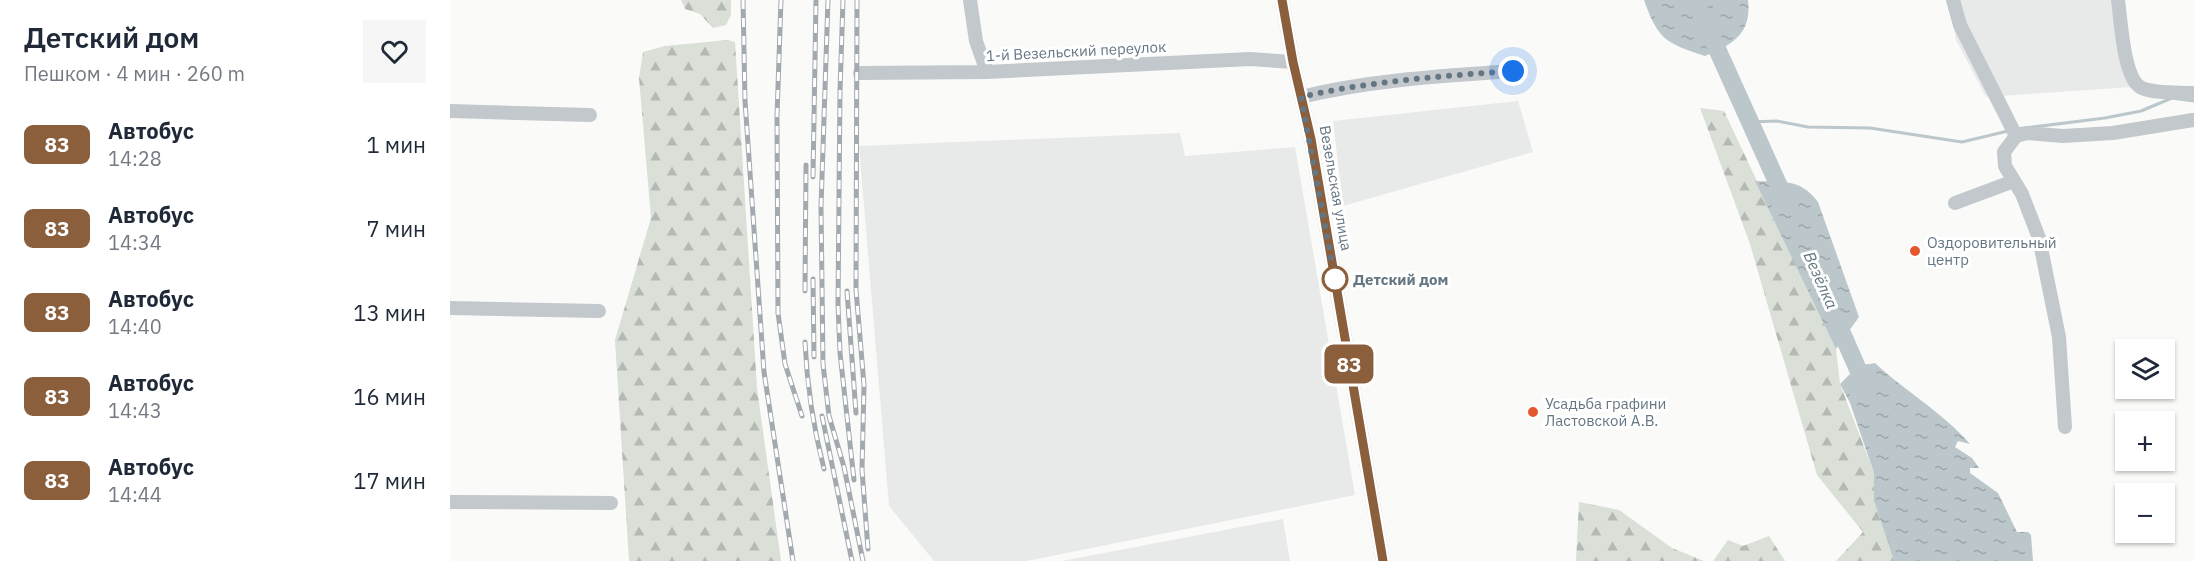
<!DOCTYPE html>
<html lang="ru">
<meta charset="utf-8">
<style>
:root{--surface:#fff;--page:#f6f6f7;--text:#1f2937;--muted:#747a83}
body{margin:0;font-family:"IBM Plex Sans",sans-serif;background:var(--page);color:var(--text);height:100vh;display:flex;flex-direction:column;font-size:22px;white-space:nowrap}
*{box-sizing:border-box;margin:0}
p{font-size:20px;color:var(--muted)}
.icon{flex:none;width:33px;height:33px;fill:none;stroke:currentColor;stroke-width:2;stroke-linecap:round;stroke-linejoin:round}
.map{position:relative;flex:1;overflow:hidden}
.sheet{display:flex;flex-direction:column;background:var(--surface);width:450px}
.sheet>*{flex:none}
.badge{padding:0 12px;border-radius:9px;font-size:21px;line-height:39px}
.fabs{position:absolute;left:1665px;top:339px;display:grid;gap:12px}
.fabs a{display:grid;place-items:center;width:60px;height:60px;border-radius:0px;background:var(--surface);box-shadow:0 2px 4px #0004;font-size:30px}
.you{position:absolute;width:30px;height:30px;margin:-15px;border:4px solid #fff;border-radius:50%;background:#1a73e8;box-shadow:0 0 0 9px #1a73e833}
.map>.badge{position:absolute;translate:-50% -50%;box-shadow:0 0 0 3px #fff}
.round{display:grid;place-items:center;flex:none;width:63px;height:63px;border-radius:0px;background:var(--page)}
.headline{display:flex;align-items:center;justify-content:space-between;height:102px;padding:0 24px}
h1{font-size:28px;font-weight:600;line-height:45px}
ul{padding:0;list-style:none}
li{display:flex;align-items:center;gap:18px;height:84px;padding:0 24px}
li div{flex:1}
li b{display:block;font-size:22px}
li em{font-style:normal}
li .badge{min-width:66px;font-weight:700;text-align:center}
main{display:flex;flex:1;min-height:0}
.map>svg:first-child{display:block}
</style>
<main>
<section class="sheet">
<div class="headline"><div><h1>Детский дом</h1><p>Пешком · 4 мин · 260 m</p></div><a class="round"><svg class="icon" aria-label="heart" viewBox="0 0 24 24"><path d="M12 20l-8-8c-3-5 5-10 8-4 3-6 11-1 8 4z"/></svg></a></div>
<ul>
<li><span class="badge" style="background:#8b5e3c;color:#fff">83</span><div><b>Автобус</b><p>14:28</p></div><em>1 мин</em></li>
<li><span class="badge" style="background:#8b5e3c;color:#fff">83</span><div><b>Автобус</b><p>14:34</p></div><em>7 мин</em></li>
<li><span class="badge" style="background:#8b5e3c;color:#fff">83</span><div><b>Автобус</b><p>14:40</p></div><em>13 мин</em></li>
<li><span class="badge" style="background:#8b5e3c;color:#fff">83</span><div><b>Автобус</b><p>14:43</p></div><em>16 мин</em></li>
<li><span class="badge" style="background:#8b5e3c;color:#fff">83</span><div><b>Автобус</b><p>14:44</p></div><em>17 мин</em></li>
</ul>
</section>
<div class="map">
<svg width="1744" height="561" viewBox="0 0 1744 561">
<defs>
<pattern id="forest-firs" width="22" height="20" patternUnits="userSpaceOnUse" patternTransform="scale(1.5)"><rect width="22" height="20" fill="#dadfd7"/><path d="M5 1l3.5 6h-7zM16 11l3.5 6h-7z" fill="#b4b9b4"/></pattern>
<pattern id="water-ripples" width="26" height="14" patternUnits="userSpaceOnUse" patternTransform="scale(1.5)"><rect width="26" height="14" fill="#bbc7cb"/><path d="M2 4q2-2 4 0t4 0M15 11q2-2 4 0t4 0" fill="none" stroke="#9ca6aa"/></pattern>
</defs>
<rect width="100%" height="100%" fill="#fafaf8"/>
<path fill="#e8e9e9" d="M 1499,0 L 1672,0 L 1682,87 L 1536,97 L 1506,40 Z
M 1068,101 L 1083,152 L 893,206 L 883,121 Z
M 730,133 L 735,156 L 845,147 L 905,495 L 577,561 L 484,561 L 439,506 L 409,146 Z
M 833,519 L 840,561 L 612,561 Z"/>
<path fill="url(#forest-firs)" d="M 231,0 L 281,0 L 281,15 L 276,25 L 263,28 L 250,14 L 235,9 Z
M 278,40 L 285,42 L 307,388 L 331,561 L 179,561 L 165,340 L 201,218 L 189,78 L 193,52 L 215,46 Z
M 1250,108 L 1274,111 L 1386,349 L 1390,384 L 1424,473 L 1424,501 L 1444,561 L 1386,561 L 1413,532 L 1367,475 L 1300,244 Z
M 1129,502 L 1169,510 L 1222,548 L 1254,561 L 1126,561 Z
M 1319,536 L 1335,561 L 1263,561 L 1278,540 L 1293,546 Z"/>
<path fill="url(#water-ripples)" d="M 1194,0 L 1298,0 C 1302,33 1283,45 1255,56 C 1216,43 1208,40 1194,0 Z
M 1305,181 C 1332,182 1350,178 1368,202 L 1409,317 L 1386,349 Z
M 1425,363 C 1455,391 1492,412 1520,444 L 1508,441 L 1505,447 L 1522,458 L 1529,468 L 1520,468 L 1520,473 L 1548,493 L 1567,532 L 1578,532 L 1581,535 L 1583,561 L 1444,561 L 1424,501 L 1424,473 L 1400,403 L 1390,384 L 1408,366 Z"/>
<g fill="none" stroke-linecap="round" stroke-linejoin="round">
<path stroke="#bbc7cb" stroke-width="3" d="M 1300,122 L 1327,121 L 1358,127 L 1420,128 L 1512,142 L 1558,131
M 1567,129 L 1655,118 L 1691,111 L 1722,98 L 1744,101"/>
<path stroke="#bbc7cb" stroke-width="18" d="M 1245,0 L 1337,204
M 1385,317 L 1416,388"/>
<path stroke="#c3c8cc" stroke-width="14" d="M 520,0 L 526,41 L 537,72
M 832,0 L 843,62 L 861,139 L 933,561
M 1503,0 L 1510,25 L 1566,136
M 1668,0 C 1671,19 1673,80 1692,88 C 1706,94 1729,92 1744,93
M 410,73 L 537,72 L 800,59 L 843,62
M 851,97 C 921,80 992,76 1063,71
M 0,111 L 140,115
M 1505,203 L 1564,181
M 0,308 L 149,311
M 1615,427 L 1609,337 L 1589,238 L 1572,194 L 1555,166 L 1554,152 L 1566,136 L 1577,133 L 1613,136 L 1663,133 L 1743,120
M 0,502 L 161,503"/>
<g stroke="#a2aab0" stroke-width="5">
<path id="rail" d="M 293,0 L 295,101 L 314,372 L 343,561
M 331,0 L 327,116 L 328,313 L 335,364 L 352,416
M 378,0 L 371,207 L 373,364 L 379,416 L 394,467 L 413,561
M 393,0 L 390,91 L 388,305 L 390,353 L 404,480
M 407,0 L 406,290 L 414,385 L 412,470 L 418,549
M 363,177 L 366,0
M 363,279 L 364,357
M 355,291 L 356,165
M 397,291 L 406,413
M 355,342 C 357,386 363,426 374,469
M 372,416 L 402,561"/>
</g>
<use href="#rail" stroke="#fff" stroke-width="3" stroke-dasharray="9" stroke-linecap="butt"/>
</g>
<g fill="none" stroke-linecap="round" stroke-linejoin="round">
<g stroke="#fff" stroke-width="14">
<path id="line" d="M 832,0 L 843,62 L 861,139 L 933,561"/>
</g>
<use href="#line" stroke="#8b5e3c" stroke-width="9"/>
<path stroke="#657683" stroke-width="6" stroke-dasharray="0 10.8" d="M 885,279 L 851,97 C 921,81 992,76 1063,71"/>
</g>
<g fill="#e4572e" stroke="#fff" stroke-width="2">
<circle cx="1465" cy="251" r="6"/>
<circle cx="1083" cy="412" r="6"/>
</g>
<circle fill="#fff" stroke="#8b5e3c" stroke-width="3" cx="885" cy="279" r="12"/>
<g text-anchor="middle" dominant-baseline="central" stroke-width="6" stroke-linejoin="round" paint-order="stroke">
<g font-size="15" fill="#657683" stroke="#fff">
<text transform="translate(626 51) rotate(-3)">1-й Везельский переулок</text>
<text transform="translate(886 188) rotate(80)">Везельская улица</text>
</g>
<g font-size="15" fill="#657683" stroke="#fff" text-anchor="start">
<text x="1477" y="242">Оздоровительный<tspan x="1477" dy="17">центр</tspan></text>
<text x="1095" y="403">Усадьба графини<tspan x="1095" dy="17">Ластовской А.В.</tspan></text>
</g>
<g font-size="15" font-weight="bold" fill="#657683" stroke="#fff" text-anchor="start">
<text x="903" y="279">Детский дом</text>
</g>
<g font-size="16" font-style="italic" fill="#60757c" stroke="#fff">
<text transform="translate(1371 280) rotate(66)">Везёлка</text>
</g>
</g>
</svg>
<div class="fabs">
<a><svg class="icon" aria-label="layers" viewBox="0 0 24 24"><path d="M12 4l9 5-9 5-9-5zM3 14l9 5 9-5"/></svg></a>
<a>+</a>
<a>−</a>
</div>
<div class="you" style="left:1063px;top:71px"></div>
<b class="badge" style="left:899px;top:364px;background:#8b5e3c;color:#fff">83</b>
</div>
</main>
